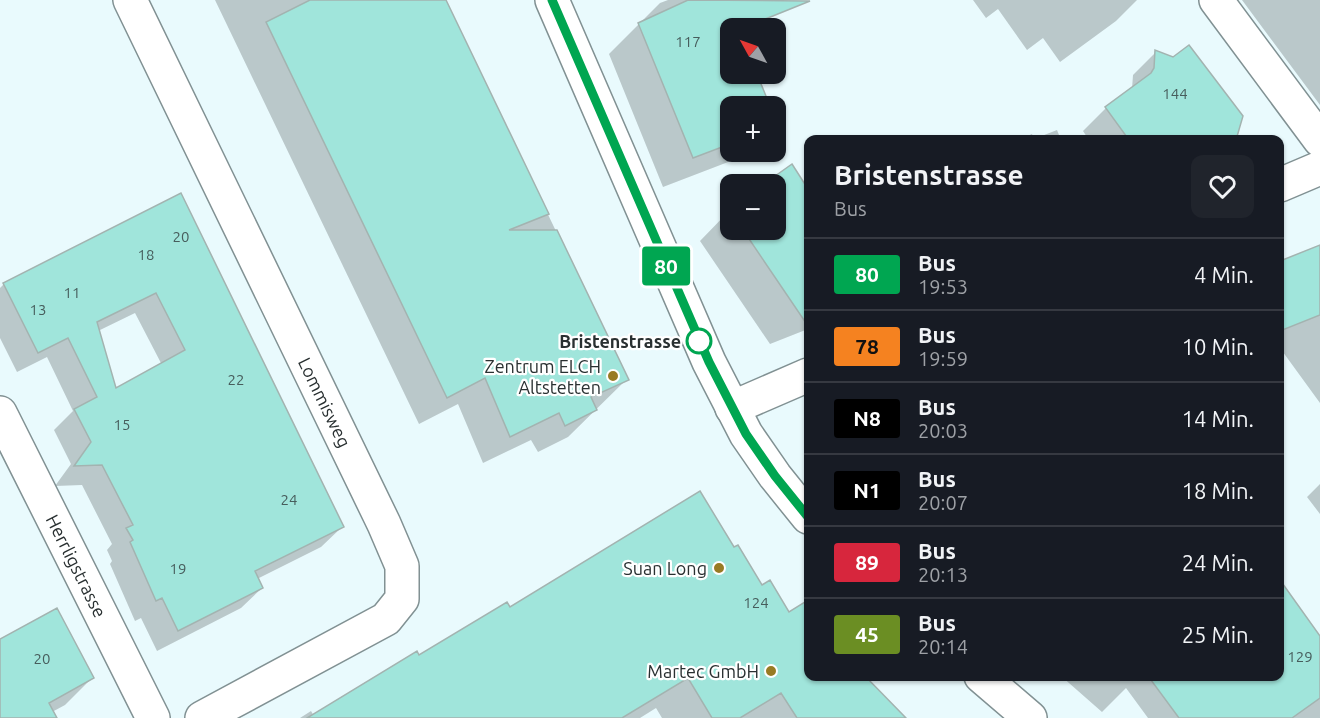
<!DOCTYPE html>
<html lang="de">
<meta charset="utf-8">
<style>
:root{--surface:#171b24;--page:#20242c;--text:#f1f3f6;--muted:#9ea1a6;--line:#363941}
body{margin:0;font-family:Ubuntu,sans-serif;background:var(--page);color:var(--text);height:100vh;display:flex;flex-direction:column;font-size:22px;white-space:nowrap}
*{box-sizing:border-box;margin:0}
p{font-size:20px;color:var(--muted)}
.icon{flex:none;width:33px;height:33px;fill:none;stroke:currentColor;stroke-width:2;stroke-linecap:round;stroke-linejoin:round}
.map{position:relative;flex:1;overflow:hidden}
.details{position:absolute;left:804px;top:135px;width:480px;height:546px;display:flex;flex-direction:column;background:var(--surface);border-radius:12px;box-shadow:0 2px 4px #0004}
.details>*{flex:none}
.badge{padding:0 12px;border-radius:4px;font-size:21px;line-height:39px}
.needle{width:39px;rotate:310deg}
.buttons{position:absolute;left:720px;top:18px;display:grid;gap:12px}
.buttons a{display:grid;place-items:center;width:66px;height:66px;border-radius:12px;background:var(--surface);box-shadow:0 2px 4px #0004;font-size:30px}
.map>.badge{position:absolute;translate:-50% -50%;box-shadow:0 0 0 3px #fff}
.round{display:grid;place-items:center;flex:none;width:63px;height:63px;border-radius:12px;background:var(--page)}
.summary{display:flex;align-items:center;justify-content:space-between;height:102px;padding:0 30px}
h1{font-size:28px;font-weight:700;line-height:45px}
ul{padding:0;list-style:none}
li{display:flex;align-items:center;gap:18px;height:72px;padding:0 30px;border-top:2px solid var(--line)}
li div{flex:1}
li b{display:block;font-size:22px}
li em{font-style:normal}
li .badge{min-width:66px;font-weight:700;text-align:center}
.map>svg:first-child{display:block}
</style>
<div class="map">
<svg width="1320" height="718" viewBox="0 0 1320 718">
<rect width="100%" height="100%" fill="#e9fafd"/>
<path fill="#0003" fill-rule="evenodd" d="M 215,0 L 445,0 L 627,379 L 568,437 L 538,452 L 531,440 L 483,463 L 458,404 L 419,424 Z
M 668,0 L 747,0 L 756,22 L 749,28 L 730,28 L 730,74 L 755,74 L 768,106 L 730,106 L 730,152 L 743,152 L 736,159 L 663,187 L 609,54 L 660,3 Z
M 973,0 L 1137,0 L 1116,21 L 1060,62 L 1043,38 L 1027,50 L 998,9 L 986,18 Z
M 1242,0 L 1320,0 L 1320,105 Z
M 1156,52 L 1234,140 L 1089,140 L 1083,131 L 1106,108 L 1132,89 L 1133,75 Z
M 1057,130 L 1061,140 L 1018,140 L 1032,134 L 1034,139 Z
M 792,167 L 808,191 L 808,329 L 770,344 L 700,241 L 730,210 L 730,230 L 776,230 L 776,184 L 767,184 Z
M 180,195 L 342,527 L 321,547 L 257,579 L 262,588 L 241,608 L 157,651 L 141,618 L 135,621 L 110,564 L 112,561 L 107,550 L 112,544 L 82,485 L 55,486 L 71,464 L 54,430 L 73,411 L 47,357 L 17,372 L 0,338 L 0,288 L 4,284 ZM 135,313 L 162,365 L 115,390 L 98,331 Z
M 1320,247 L 1320,403 L 1280,348 L 1280,263 Z
M 1320,484 L 1320,514 L 1307,497 Z
M 734,549 L 762,587 L 788,614 L 805,604 L 808,610 L 808,676 L 904,718 L 662,718 L 656,708 L 640,718 L 300,718 L 311,711 L 314,716 L 510,609 Z
M 1291,599 L 1320,638 L 1320,718 L 1148,718 L 1126,688 L 1102,712 L 1061,676 L 1280,676 L 1280,608 Z
M 0,640 L 92,678 L 65,705 L 52,712 L 55,718 L 0,718 Z"/>
<path fill="#a0e5db" stroke="#a3b3b0" stroke-width="1.5" fill-rule="evenodd" d="M 310,0 L 446,0 L 549,214 L 509,230 L 557,230 L 629,380 L 591,397 L 597,410 L 565,426 L 559,413 L 510,437 L 485,378 L 447,398 L 266,22 Z
M 688,0 L 810,1 L 743,28 L 730,28 L 730,74 L 757,74 L 770,106 L 730,106 L 730,144 L 693,158 L 638,23 Z
M 1189,45 L 1243,116 L 1236,140 L 1129,140 L 1105,107 L 1151,73 L 1154,68 L 1155,50 L 1173,57 Z
M 792,164 L 808,189 L 808,326 L 743,230 L 776,230 L 776,184 L 764,184 Z
M 181,193 L 344,527 L 255,571 L 263,588 L 178,631 L 162,598 L 156,601 L 130,542 L 133,540 L 126,528 L 133,525 L 102,465 L 74,466 L 91,442 L 74,409 L 97,397 L 68,338 L 38,353 L 3,283 ZM 156,293 L 185,350 L 116,388 L 97,322 Z
M 1320,245 L 1320,315 L 1280,331 L 1280,261 Z
M 700,491 L 734,547 L 738,545 L 762,585 L 770,580 L 789,612 L 808,600 L 808,676 L 865,676 L 906,718 L 797,718 L 781,693 L 740,718 L 712,718 L 688,678 L 622,718 L 307,718 L 417,651 L 419,655 L 507,602 L 510,607 Z
M 1280,580 L 1320,636 L 1320,698 L 1292,718 L 1179,718 L 1148,676 L 1280,676 Z
M 57,608 L 94,678 L 49,703 L 57,718 L 0,718 L 0,639 Z"/>
<g fill="none" stroke-linecap="round" stroke-linejoin="round">
<g stroke="#819193" stroke-width="36">
<g id="minor">
<path id="s1" d="M 130,0 L 384,524 L 402,566 L 402,599 L 386,619 L 202,718"/>
<path d="M 1216,0 L 1320,140"/>
<path d="M 1280,185 L 1320,168"/>
<path d="M 732,408 L 808,375"/>
<path id="s2" d="M 0,413 L 153,718"/>
</g>
</g>
<g stroke="#819193" stroke-width="36">
<path id="tertiary" d="M 552,0 L 709,362 L 746,434 L 775,476 L 808,517
M 981,676 L 1030,718"/>
</g>
<use href="#minor" stroke="#fff" stroke-width="33"/>
<use href="#tertiary" stroke="#fff" stroke-width="33"/>
</g>
<g fill="none" stroke-linecap="round" stroke-linejoin="round">
<g stroke="#fff" stroke-width="14">
<path id="line" d="M 552,0 L 709,362 L 746,434 L 775,476 L 808,517"/>
</g>
<use href="#line" stroke="#00a651" stroke-width="9"/>
</g>
<circle fill="#fff" stroke="#00a651" stroke-width="3" cx="699" cy="341" r="12"/>
<g fill="#987b24" stroke="#fff" stroke-width="2">
<circle cx="613" cy="376" r="6"/>
<circle cx="719" cy="568" r="6"/>
<circle cx="771" cy="671" r="6"/>
</g>
<g text-anchor="middle" dominant-baseline="central" stroke-width="4.5" stroke-linejoin="round" paint-order="stroke">
<g font-size="15" fill="#475d5c">
<text x="688" y="41">117</text>
<text x="1175" y="93">144</text>
<text x="181" y="236">20</text>
<text x="146" y="254">18</text>
<text x="72" y="292">11</text>
<text x="38" y="309">13</text>
<text x="236" y="379">22</text>
<text x="122" y="424">15</text>
<text x="289" y="499">24</text>
<text x="178" y="568">19</text>
<text x="756" y="602">124</text>
<text x="1300" y="656">129</text>
<text x="42" y="658">20</text>
</g>
<g font-size="18" font-weight="bold" fill="#293031" stroke="#fff" text-anchor="end">
<text x="681" y="341">Bristenstrasse</text>
</g>
<g font-size="18" fill="#293031" stroke="#fff" text-anchor="end">
<text x="601" y="366">Zentrum ELCH<tspan x="601" dy="21">Altstetten</tspan></text>
<text x="707" y="568">Suan Long</text>
<text x="759" y="671">Martec GmbH</text>
</g>
<g font-size="18" fill="#293031" stroke="#fff">
<text stroke="none"><textPath href="#s1" startOffset="447">Lommisweg</textPath></text>
<text stroke="none"><textPath href="#s2" startOffset="171">Herrligstrasse</textPath></text>
</g>
</g>
</svg>
<div class="buttons">
<a><svg class="needle" viewBox="-14 -14 28 28"><path d="M0-13l5 13h-10z" fill="#e53935"/><path d="M0 13l5-13h-10z" fill="#9ea1a6"/></svg></a>
<a>+</a>
<a>−</a>
</div>
<b class="badge" style="left:666px;top:266px;background:#00a651;color:#fff">80</b>
<section class="details">
<div class="summary"><div><h1>Bristenstrasse</h1><p>Bus</p></div><a class="round"><svg class="icon" aria-label="heart" viewBox="0 0 24 24"><path d="M12 20l-8-8c-3-5 5-10 8-4 3-6 11-1 8 4z"/></svg></a></div>
<ul>
<li><span class="badge" style="background:#00a651;color:#fff">80</span><div><b>Bus</b><p>19:53</p></div><em>4 Min.</em></li>
<li><span class="badge" style="background:#f58220;color:#111">78</span><div><b>Bus</b><p>19:59</p></div><em>10 Min.</em></li>
<li><span class="badge" style="background:#000;color:#fff">N8</span><div><b>Bus</b><p>20:03</p></div><em>14 Min.</em></li>
<li><span class="badge" style="background:#000;color:#fff">N1</span><div><b>Bus</b><p>20:07</p></div><em>18 Min.</em></li>
<li><span class="badge" style="background:#d7263d;color:#fff">89</span><div><b>Bus</b><p>20:13</p></div><em>24 Min.</em></li>
<li><span class="badge" style="background:#6b8e23;color:#fff">45</span><div><b>Bus</b><p>20:14</p></div><em>25 Min.</em></li>
</ul>
</section>
</div>
